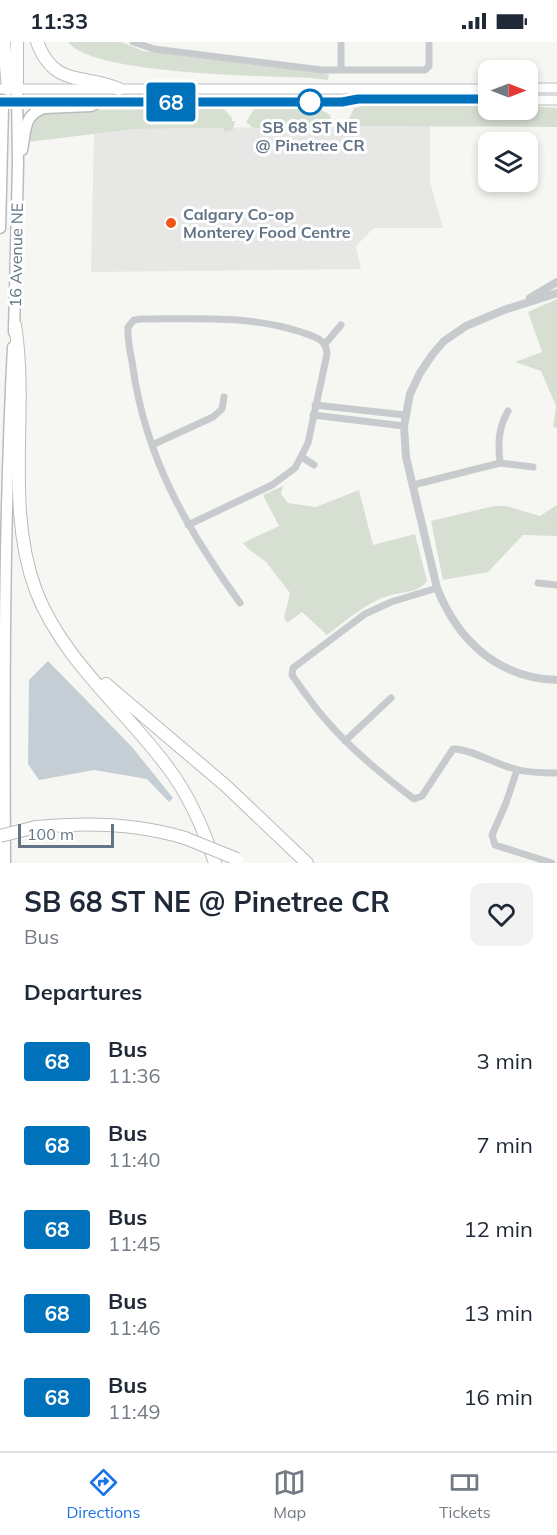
<!DOCTYPE html>
<style>
:root{--surface:#fff;--page:#f2f2f3;--text:#1f2937;--muted:#747a83;--line:#e0e1e3;--accent:#1a73e8}
body{margin:0;font-family:Mulish,sans-serif;background:var(--page);color:var(--text);height:100vh;display:flex;flex-direction:column;font-size:22px;white-space:nowrap}
*{box-sizing:border-box;margin:0}
p{font-size:20px;color:var(--muted)}
.icon{flex:none;width:33px;height:33px;fill:none;stroke:currentColor;stroke-width:2;stroke-linecap:round;stroke-linejoin:round}
.map{position:relative;height:821px;overflow:hidden}
.details{display:flex;flex-direction:column;background:var(--surface);flex:1}
.details>*{flex:none}
.badge{padding:0 12px;border-radius:4px;font-size:21px;line-height:39px}
.needle{width:39px;rotate:90deg}
.buttons{position:absolute;left:478px;top:18px;display:grid;gap:12px}
.buttons a{display:grid;place-items:center;width:60px;height:60px;border-radius:12px;background:var(--surface);box-shadow:0 3px 9px #0003;font-size:30px}
.scale{position:absolute;left:18px;bottom:15px;width:96px;box-sizing:border-box;padding-left:6px;border:3px solid #627486;border-top:0;font-size:16px;line-height:21px;white-space:nowrap;color:#627486;-webkit-text-stroke:4px #fff;paint-order:stroke}
.map>.badge{position:absolute;translate:-50% -50%;box-shadow:0 0 0 3px #fff}
h2{padding:0 24px;font-size:22px;line-height:54px}
.round{display:grid;place-items:center;flex:none;width:63px;height:63px;border-radius:12px;background:var(--page)}
.head{display:flex;align-items:center;justify-content:space-between;height:102px;padding:0 24px}
h1{font-size:28px;font-weight:700;line-height:45px}
ul{padding:0;list-style:none}
li{display:flex;align-items:center;gap:18px;height:84px;padding:0 24px}
li div{flex:1}
li b{display:block;font-size:22px}
li em{font-style:normal}
li .badge{min-width:66px;font-weight:700;text-align:center}
.status{display:flex;justify-content:space-between;align-items:center;height:42px;padding:0 30px;background:var(--surface);direction:ltr}
.status svg{height:16px;fill:currentColor}
.menu{display:flex;justify-content:space-around;align-items:center;height:84px;border-top:2px solid var(--line);background:var(--surface);font-size:16px;color:var(--muted)}
.menu a{display:grid;justify-items:center;gap:3px}
.menu .on{color:var(--accent)}
.map>svg:first-child{display:block}
</style>
<div class="status"><b>11:33</b><svg viewBox="0 0 49 12"><path d="M0 12V9h3v3zM5 12V6h3v6zM10 12V3h3v9zM15 12V0h3v12zM26 1h20v11H26zM47 4h2v5h-2z"/></svg></div>
<div class="map">
<svg width="557" height="821" viewBox="0 0 557 821">
<rect width="100%" height="100%" fill="#f6f7f2"/>
<path fill="#e7e8e6" d="M 349,84 L 430,84 L 430,140 L 443,186 L 374,186 L 356,204 L 361,227 L 91,230 L 94,91 L 134,87 Z"/>
<path fill="#d7dfd3" d="M 68,0 L 122,0 L 143,9 L 329,32 L 328,38 L 311,36 C 268,34 92,33 68,0 Z
M 363,64 L 489,64 L 489,68 L 528,68 L 528,64 L 557,66 L 557,85 L 349,84 L 349,77 L 354,66 Z
M 224,67 L 232,76 L 232,79 L 235,79 L 233,88 L 224,90 L 223,86 L 134,87 L 28,100 C 30,76 33,75 55,68 Z
M 254,67 L 320,67 L 330,73 L 332,81 L 329,86 L 253,86 L 246,80 Z
M 557,257 L 557,386 L 553,385 L 556,364 L 541,329 L 515,320 L 542,310 L 528,270 Z
M 283,444 L 281,452 L 288,461 L 316,465 L 359,448 L 373,503 L 415,492 L 427,539 C 417,552 402,549 388,554 C 365,561 346,579 327,593 L 302,570 L 287,581 L 284,576 L 290,551 L 266,520 L 247,506 L 243,501 L 279,484 L 263,453 Z
M 557,463 L 557,494 L 523,493 L 488,530 L 443,538 L 431,479 L 494,464 L 506,464 L 540,474 Z"/>
<path fill="#c5ced4" d="M 48,619 L 132,705 L 173,756 L 169,760 L 147,737 L 94,728 L 39,738 L 28,722 L 29,638 Z"/>
<g fill="none" stroke-linecap="round" stroke-linejoin="round">
<g stroke="#b9bec3" stroke-width="11">
<path id="secondary" d="M 528,46 L 557,46
M 0,47 L 489,47
M 528,58 L 557,58
M 0,60 L 76,60
M 92,60 L 342,60 L 358,57 L 489,57"/>
</g>
<g stroke="#b9bcbf" stroke-width="13">
<path id="trunk" d="M 0,58 L 3,66 L 0,186
M 22,108 C 26,89 23,73 44,66 L 91,64 L 99,60
M 14,290 L 18,122 L 17,47
M 5,821 C 4,649 4,477 13,305"/>
</g>
<g stroke="#b9bcbf" stroke-width="14">
<path id="motorway" d="M 4,0 L 8,47
M 17,0 L 17,47
M 37,0 C 55,47 84,31 119,47
M 15,283 C 29,371 4,463 36,549 C 63,619 126,668 169,727 C 190,755 204,788 215,821
M 106,642 L 226,744 L 307,821
M 36,785 C 87,780 136,781 185,796"/>
</g>
<path stroke="#c8cbce" stroke-width="7" d="M 133,0 L 154,7 L 322,28 L 425,28 L 429,24 L 429,0
M 341,28 L 341,0
M 325,302 L 341,283
M 315,363 L 405,373
M 313,373 L 404,384
M 152,403 L 213,375 L 222,367 L 224,355
M 302,415 L 314,423
M 500,421 C 498,401 498,387 508,369
M 413,443 L 500,421 L 533,425
M 188,483 L 272,443 L 295,426 L 308,401 L 327,312 C 327,297 313,294 301,290 C 249,273 195,277 141,277 L 134,278 L 128,285 C 127,298 131,312 133,326 C 146,417 187,487 240,561
M 538,541 L 557,543
M 437,546 L 391,560 L 365,572 L 293,626 L 292,633 C 301,646 310,659 320,671 C 347,704 380,731 414,757 L 422,754 L 453,707 C 468,706 498,723 515,727 C 528,731 544,731 557,731
M 345,699 L 391,656
M 517,728 L 506,761 L 492,793 L 495,803 L 552,821"/>
<path stroke="#c8cbce" stroke-width="8" d="M 557,251 L 504,268 L 466,284 L 444,299 L 432,313 L 420,331 L 410,352 L 404,384 L 406,415 L 437,546 C 458,599 498,636 557,638
M 530,256 L 557,240"/>
<use href="#secondary" stroke="#fff" stroke-width="9"/>
<use href="#trunk" stroke="#fff" stroke-width="10"/>
<use href="#motorway" stroke="#fff" stroke-width="12"/>
<g stroke="#b9bcbf" stroke-width="14" stroke-linecap="butt">
<path id="motorway-bridge" d="M 0,794 L 36,785
M 185,796 L 237,817"/>
</g>
<use href="#motorway-bridge" stroke="#fff" stroke-width="12"/>
</g>
<g fill="none" stroke-linecap="round" stroke-linejoin="round">
<g stroke="#fff" stroke-width="14">
<path id="line" d="M 0,60 L 342,60 L 358,57 L 489,57"/>
</g>
<use href="#line" stroke="#0072bc" stroke-width="9"/>
</g>
<circle fill="#fff" stroke="#0072bc" stroke-width="3" cx="310" cy="60" r="12"/>
<circle fill="#f35616" stroke="#fff" stroke-width="2" cx="171" cy="181" r="6"/>
<g text-anchor="middle" dominant-baseline="central" stroke-width="6" stroke-linejoin="round" paint-order="stroke">
<g font-size="16" font-weight="bold" fill="#627486" stroke="#fff">
<text x="310" y="85">SB 68 ST NE<tspan x="310" dy="18">@ Pinetree CR</tspan></text>
</g>
<g font-size="16" font-weight="bold" fill="#627486" stroke="#fff" text-anchor="start">
<text x="183" y="172">Calgary Co-op<tspan x="183" dy="18">Monterey Food Centre</tspan></text>
</g>
<g font-size="16" fill="#627486" stroke="#fff">
<text transform="translate(16 213) rotate(-89)">16 Avenue NE</text>
</g>
</g>
</svg>
<div class="buttons">
<a><svg class="needle" viewBox="-14 -14 28 28"><path d="M0-13l5 13h-10z" fill="#e53935"/><path d="M0 13l5-13h-10z" fill="#747a83"/></svg></a>
<a><svg class="icon" aria-label="layers" viewBox="0 0 24 24"><path d="M12 4l9 5-9 5-9-5zM3 14l9 5 9-5"/></svg></a>
</div>
<div class="scale">100 m</div>
<b class="badge" style="left:171px;top:60px;background:#0072bc;color:#fff">68</b>
</div>
<section class="details">
<div class="head"><div><h1>SB 68 ST NE @ Pinetree CR</h1><p>Bus</p></div><a class="round"><svg class="icon" aria-label="heart" viewBox="0 0 24 24"><path d="M12 20l-8-8c-3-5 5-10 8-4 3-6 11-1 8 4z"/></svg></a></div>
<h2>Departures</h2>
<ul>
<li><span class="badge" style="background:#0072bc;color:#fff">68</span><div><b>Bus</b><p>11:36</p></div><em>3 min</em></li>
<li><span class="badge" style="background:#0072bc;color:#fff">68</span><div><b>Bus</b><p>11:40</p></div><em>7 min</em></li>
<li><span class="badge" style="background:#0072bc;color:#fff">68</span><div><b>Bus</b><p>11:45</p></div><em>12 min</em></li>
<li><span class="badge" style="background:#0072bc;color:#fff">68</span><div><b>Bus</b><p>11:46</p></div><em>13 min</em></li>
<li><span class="badge" style="background:#0072bc;color:#fff">68</span><div><b>Bus</b><p>11:49</p></div><em>16 min</em></li>
</ul>
</section>
<nav class="menu">
<a class="on"><svg class="icon" aria-label="directions" viewBox="0 0 24 24"><path d="M12 3l9 9-9 9-9-9zM9 14v-3h6M13 9l2 2-2 2"/></svg>Directions</a>
<a><svg class="icon" aria-label="map" viewBox="0 0 24 24"><path d="M3 6l6-2 6 2 6-2v14l-6 2-6-2-6 2zM9 4v14M15 6v14"/></svg>Map</a>
<a><svg class="icon" aria-label="tickets" viewBox="0 0 24 24"><path d="M3 7h18v10H3zM15 7v10"/></svg>Tickets</a>
</nav>
